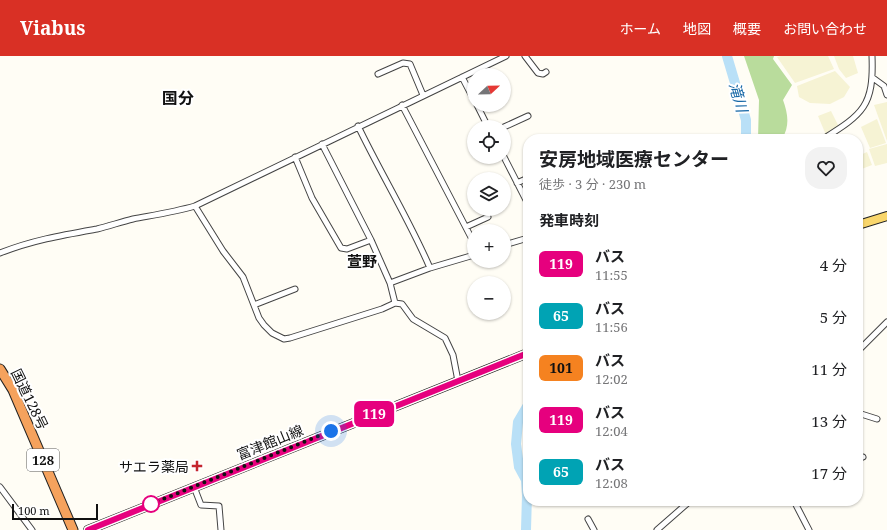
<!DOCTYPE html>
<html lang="ja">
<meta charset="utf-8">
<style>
:root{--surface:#fff;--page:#f2f2f2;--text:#202124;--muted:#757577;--accent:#d93025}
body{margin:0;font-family:"Noto Serif","Noto Sans JP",serif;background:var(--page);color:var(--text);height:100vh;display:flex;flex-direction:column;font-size:15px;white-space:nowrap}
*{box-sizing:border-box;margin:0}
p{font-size:13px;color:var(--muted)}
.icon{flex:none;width:22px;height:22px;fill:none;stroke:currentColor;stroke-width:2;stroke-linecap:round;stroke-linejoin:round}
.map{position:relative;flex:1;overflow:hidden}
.details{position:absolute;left:523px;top:78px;width:340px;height:372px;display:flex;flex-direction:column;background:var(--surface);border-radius:16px;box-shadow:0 1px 3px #0004}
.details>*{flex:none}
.badge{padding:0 8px;border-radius:6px;font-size:14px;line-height:26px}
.needle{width:26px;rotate:68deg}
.buttons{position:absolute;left:467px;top:12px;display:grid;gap:8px}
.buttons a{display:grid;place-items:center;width:44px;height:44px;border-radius:50%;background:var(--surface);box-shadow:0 1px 3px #0004;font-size:20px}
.scale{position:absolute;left:12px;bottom:10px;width:86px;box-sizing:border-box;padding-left:4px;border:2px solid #111;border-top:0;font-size:11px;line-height:14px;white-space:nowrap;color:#111;-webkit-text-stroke:3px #fff;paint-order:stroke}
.you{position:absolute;width:20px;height:20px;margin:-10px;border:3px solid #fff;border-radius:50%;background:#1a73e8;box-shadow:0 0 0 6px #1a73e833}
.map>.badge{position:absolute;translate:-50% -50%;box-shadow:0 0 0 2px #fff}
h2{padding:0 16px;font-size:15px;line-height:36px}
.round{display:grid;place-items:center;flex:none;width:42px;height:42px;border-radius:16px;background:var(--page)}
.headline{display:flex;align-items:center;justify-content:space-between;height:68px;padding:0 16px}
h1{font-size:19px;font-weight:700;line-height:30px}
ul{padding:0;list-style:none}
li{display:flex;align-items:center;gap:12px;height:52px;padding:0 16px}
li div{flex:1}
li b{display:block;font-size:15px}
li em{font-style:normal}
li .badge{min-width:44px;font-weight:700;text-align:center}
header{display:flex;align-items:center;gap:24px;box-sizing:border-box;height:56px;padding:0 20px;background:var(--accent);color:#fff}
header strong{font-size:19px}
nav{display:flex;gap:22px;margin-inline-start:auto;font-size:14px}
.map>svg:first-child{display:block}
</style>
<header>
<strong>Viabus</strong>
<nav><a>ホーム</a><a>地図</a><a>概要</a><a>お問い合わせ</a></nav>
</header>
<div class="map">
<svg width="887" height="474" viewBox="0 0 887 474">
<rect width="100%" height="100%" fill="#fffdf5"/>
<path fill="#f6f3d4" d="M 781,0 L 828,0 L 834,13 L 795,27 L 777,1 Z
M 834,0 L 853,0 L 858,17 L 846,22 L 839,13 Z
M 835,15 L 850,31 L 844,41 L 830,48 L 810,47 L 799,41 L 797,30 Z
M 887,46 L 887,85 L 874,49 Z
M 831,55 L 839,71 L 826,79 L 818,60 Z
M 877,63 L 886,87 L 870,92 L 861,71 Z
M 887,88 L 887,107 L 875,110 L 869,93 Z
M 867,96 L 872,109 L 859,114 L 858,100 Z"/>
<path fill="#b9dc9c" d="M 744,0 L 774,0 L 773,3 L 792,29 L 783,44 C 788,58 790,70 782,83 L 758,83 L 759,44 Z"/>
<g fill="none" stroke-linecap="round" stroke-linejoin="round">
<path stroke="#b9e0f7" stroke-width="10" d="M 727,0 L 746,64 L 746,83
M 526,474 L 527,439 L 526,424 L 519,411 L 516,388 L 518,366 L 528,349"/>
<g stroke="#444" stroke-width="7">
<path id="street" d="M 525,0 L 538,17 L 543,18 L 546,16
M 378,18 L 403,7 L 410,8 L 423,39
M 462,21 L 474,44
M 873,22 L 884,30 L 887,39
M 402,49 L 474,187
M 477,49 L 488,71
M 358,70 C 381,118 409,163 430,212
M 504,71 L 528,60
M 823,83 C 863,58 874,50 872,0
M 295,101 L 312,142 L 341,192 L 347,193 L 371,184
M 504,101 L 528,148
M 517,127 L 528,122
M 195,150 L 223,195 L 243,221 L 259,262 L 264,269 L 272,277 L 284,283 L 290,282 L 382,253 L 395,247 L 390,227 L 371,184 L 322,88
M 466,171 L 488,161
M 504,189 L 528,182
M 0,197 C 33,184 63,179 97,173 C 109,170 121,166 133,163 C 154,159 174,156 195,150 L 506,0
M 390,227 L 430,212 L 474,199
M 395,247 L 402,248 L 413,263 L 445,282 L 453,299 L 458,325
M 254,249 L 295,233
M 858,295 L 887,266
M 858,357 L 877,363
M 858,403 L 863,401
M 0,431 L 32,474
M 194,431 L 201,449 L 219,450 L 221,474
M 794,445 L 809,474
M 588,463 L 594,474
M 657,474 L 690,445"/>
</g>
<g stroke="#222" stroke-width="10">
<path id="primary" d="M 858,169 L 887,160
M 88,474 L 528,297"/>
</g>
<g stroke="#222" stroke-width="11">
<path id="highway" d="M 0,313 L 13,334 L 73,474"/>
</g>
<use href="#street" stroke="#fff" stroke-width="5"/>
<use href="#primary" stroke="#f9d66b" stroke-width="8"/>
<use href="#highway" stroke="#f5a25d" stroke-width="9"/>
</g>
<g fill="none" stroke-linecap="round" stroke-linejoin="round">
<g stroke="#fff" stroke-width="9">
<path id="line" d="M 88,474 L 528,297"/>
</g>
<use href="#line" stroke="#e6007e" stroke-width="6"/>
<path stroke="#111" stroke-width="4" stroke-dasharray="0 7.2" d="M 151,448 L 331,375"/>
</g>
<path fill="#c4262e" stroke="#fff" stroke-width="1.5" d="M195 404h4v4h4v4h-4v4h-4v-4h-4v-4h4z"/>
<circle fill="#fff" stroke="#e6007e" stroke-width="2" cx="151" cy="448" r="8"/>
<g text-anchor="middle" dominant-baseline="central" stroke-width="4" stroke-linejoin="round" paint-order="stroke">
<rect fill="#fff" stroke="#585858" stroke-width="1" x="27" y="393" width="32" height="22" rx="3"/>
<g font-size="13" font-weight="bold" fill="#111">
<text x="43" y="404">128</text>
</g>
<g font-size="14" fill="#111" stroke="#fff">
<text transform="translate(30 343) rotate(64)">国道128号</text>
<text transform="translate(270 386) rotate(-22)">富津館山線</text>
</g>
<g font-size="14" fill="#111" stroke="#fff" text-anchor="end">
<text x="189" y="410">サエラ薬局</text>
</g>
<g font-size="15" font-style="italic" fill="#1768a6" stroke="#fff">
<text transform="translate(739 41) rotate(74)">滝川</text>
</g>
<g font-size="15" font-weight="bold" fill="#111" stroke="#fff">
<text x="362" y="205">萱野</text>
</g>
<g font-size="16" font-weight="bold" fill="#111" stroke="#fff">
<text x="178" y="42">国分</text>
</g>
</g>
</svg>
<div class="buttons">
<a><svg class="needle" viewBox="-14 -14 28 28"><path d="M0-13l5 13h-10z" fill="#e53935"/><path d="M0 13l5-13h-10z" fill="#757577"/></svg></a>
<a><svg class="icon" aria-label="locate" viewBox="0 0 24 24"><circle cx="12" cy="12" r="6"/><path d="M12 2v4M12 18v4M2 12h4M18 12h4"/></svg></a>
<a><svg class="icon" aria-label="layers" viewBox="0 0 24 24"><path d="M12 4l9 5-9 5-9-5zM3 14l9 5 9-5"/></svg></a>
<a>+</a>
<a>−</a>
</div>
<div class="scale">100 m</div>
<div class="you" style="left:331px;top:375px"></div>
<b class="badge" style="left:374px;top:358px;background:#e6007e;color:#fff">119</b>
<section class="details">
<div class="headline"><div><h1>安房地域医療センター</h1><p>徒歩 · 3 分 · 230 m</p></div><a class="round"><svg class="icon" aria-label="heart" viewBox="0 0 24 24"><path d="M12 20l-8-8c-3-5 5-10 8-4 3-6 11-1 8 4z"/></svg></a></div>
<h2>発車時刻</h2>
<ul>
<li><span class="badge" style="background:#e6007e;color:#fff">119</span><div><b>バス</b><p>11:55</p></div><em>4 分</em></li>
<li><span class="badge" style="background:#00a3b4;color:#fff">65</span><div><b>バス</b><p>11:56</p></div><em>5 分</em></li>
<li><span class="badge" style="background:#f58220;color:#111">101</span><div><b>バス</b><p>12:02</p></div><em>11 分</em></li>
<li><span class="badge" style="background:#e6007e;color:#fff">119</span><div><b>バス</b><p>12:04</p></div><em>13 分</em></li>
<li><span class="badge" style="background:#00a3b4;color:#fff">65</span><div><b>バス</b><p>12:08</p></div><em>17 分</em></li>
</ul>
</section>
</div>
